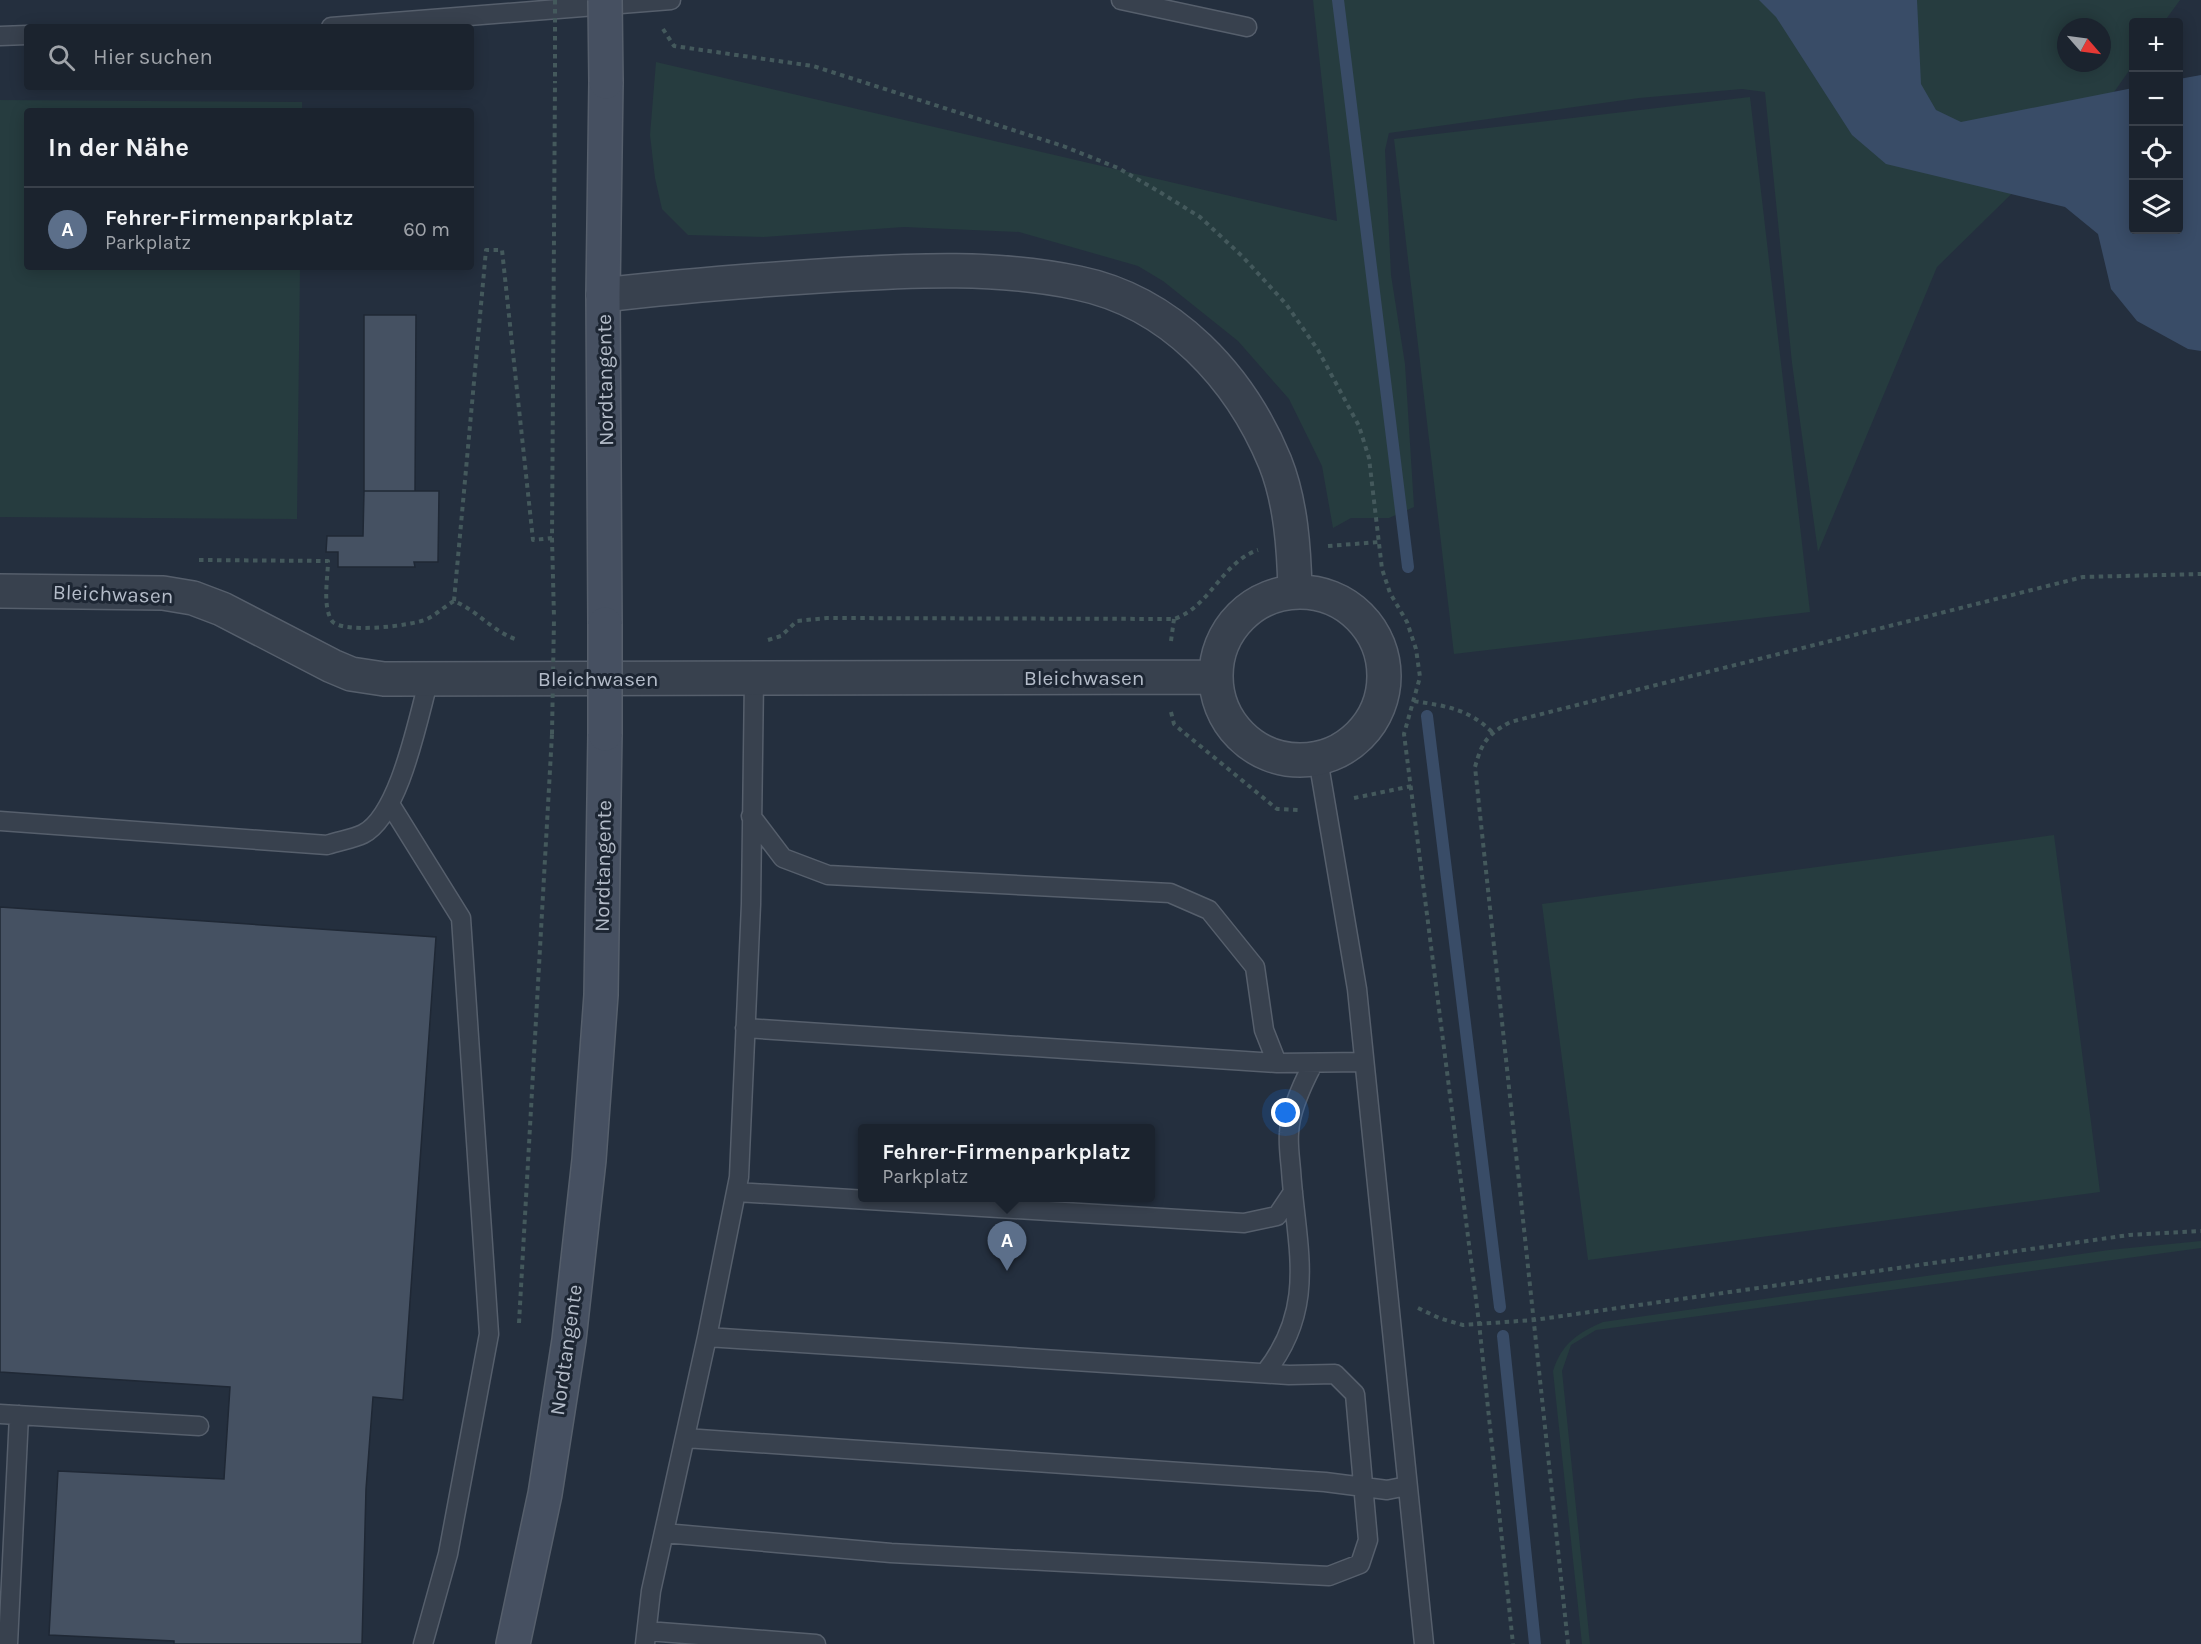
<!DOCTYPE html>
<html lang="de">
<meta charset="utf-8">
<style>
body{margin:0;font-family:Karla,sans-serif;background:#282f3a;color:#f1f3f6}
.controls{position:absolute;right:18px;top:18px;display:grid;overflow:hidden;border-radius:6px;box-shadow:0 3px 15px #0003}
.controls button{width:54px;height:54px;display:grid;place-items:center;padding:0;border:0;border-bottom:2px solid #39404a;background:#1b232e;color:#f1f3f6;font:30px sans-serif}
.compass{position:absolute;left:2057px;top:18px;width:54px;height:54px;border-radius:50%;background:#1b232e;box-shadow:0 3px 15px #0003;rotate:118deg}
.you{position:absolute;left:1286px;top:1113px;width:21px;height:21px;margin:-15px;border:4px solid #fff;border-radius:50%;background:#1a73e8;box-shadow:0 0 0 9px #1a73e833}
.badge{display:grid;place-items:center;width:39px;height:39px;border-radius:50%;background:#bca0f2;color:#fff;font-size:20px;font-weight:700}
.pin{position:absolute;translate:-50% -50px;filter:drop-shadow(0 2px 3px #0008)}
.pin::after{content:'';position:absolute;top:32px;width:21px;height:18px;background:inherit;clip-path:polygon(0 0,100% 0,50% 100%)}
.popup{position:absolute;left:858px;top:1124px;width:297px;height:78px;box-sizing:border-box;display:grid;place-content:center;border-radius:6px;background:#1b232e;filter:drop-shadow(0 2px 4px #0005);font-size:20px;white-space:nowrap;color:#a0a4aa}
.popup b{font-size:22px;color:#f1f3f6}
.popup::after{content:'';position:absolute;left:50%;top:100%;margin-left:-12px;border:12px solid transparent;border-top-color:#1b232e}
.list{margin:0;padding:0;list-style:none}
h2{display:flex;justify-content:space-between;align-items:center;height:78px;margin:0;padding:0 24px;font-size:26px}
h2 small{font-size:20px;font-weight:400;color:#a0a4aa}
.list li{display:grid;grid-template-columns:39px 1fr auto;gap:18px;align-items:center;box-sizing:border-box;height:84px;padding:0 24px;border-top:2px solid #39404a}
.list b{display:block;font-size:22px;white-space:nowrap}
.list p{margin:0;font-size:20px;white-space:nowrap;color:#a0a4aa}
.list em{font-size:20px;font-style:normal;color:#a0a4aa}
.icon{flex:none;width:33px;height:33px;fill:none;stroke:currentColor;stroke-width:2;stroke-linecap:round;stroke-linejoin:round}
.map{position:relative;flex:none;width:2201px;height:1644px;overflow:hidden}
.search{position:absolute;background:#1b232e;box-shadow:0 3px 15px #0003;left:24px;top:24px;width:450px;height:66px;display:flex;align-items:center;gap:15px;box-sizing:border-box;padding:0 21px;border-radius:6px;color:#a0a4aa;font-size:22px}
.panel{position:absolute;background:#1b232e;box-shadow:0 3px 15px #0003;left:24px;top:108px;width:450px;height:162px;border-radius:6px}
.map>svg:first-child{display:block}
.green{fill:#263c3f;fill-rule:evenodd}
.water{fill:#394c67}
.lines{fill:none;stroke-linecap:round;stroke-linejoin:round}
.stream{stroke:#394c67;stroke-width:12}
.building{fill:#455162;stroke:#1f2835;stroke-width:1.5}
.service-casing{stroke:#565f6c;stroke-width:21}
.minor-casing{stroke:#565f6c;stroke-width:36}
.secondary-casing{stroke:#565f6c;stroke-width:36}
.path{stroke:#44595c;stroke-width:4;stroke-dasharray:4.5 4.5;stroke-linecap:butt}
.service{stroke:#38414e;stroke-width:18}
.minor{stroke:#38414e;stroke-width:33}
.secondary{stroke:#465061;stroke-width:33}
.secondary-bridge-casing{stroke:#565f6c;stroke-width:36;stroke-linecap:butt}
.path-bridge{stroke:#44595c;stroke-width:4;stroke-dasharray:4.5 4.5;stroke-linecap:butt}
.secondary-bridge{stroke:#465061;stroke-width:33}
.labels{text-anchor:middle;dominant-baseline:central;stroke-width:6;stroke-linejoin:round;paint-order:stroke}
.street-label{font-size:21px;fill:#b4bcc9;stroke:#1d2633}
</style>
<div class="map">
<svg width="2201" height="1644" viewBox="0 0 2201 1644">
<rect width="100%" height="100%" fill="#242f3e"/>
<path class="green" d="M1313 0H2180L2164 22H2134L2133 65 2112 95 1937 267 1818 552 1792 363 1765 92 1742 89 1639 98 1389 133 1385 150 1391 275 1405 364 1414 507 1389 518H1351L1333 528 1322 466 1289 399 1238 341 1163 281 1138 266 1019 232 904 227 764 237 688 235 662 209 655 178 650 135 656 62 1337 221ZM2066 27H2102V63H2066Z
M1750 97 1810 612 1454 654 1394 139Z
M0 100 302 102V111H27V267H300L297 519 0 517Z
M2054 835 2100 1192 1588 1260 1542 904Z
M2201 1241V1248L1596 1330 1571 1345 1562 1371 1590 1644H1582L1553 1371C1562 1343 1578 1333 1603 1322L2109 1250Z"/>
<path class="water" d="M1759 0H1917L1921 84 1936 110 1961 122 2133 88 2134 230H2178L2179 79 2201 75V351L2188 349 2137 321 2111 289 2098 234 2065 207 1886 164 1852 135 1776 17Z"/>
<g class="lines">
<path class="stream" d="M1338 0 1408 567
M1427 716 1500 1307
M1503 1336 1535 1644"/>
</g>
<path class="building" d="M364 315H416L415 491H364Z
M364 491H439L438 562H414L415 567H338V552H326L327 536H363Z
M0 907 436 937 403 1400 373 1397 366 1489 362 1644H174V1641L49 1635 58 1471 224 1479 230 1387 0 1372Z"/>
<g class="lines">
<defs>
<path id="service" d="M1121 0 1247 27
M331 27 671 0
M0 36 27 35
M1318 759 1357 989 1424 1644
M390 804 461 918 489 1334 448 1554 423 1644
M751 816 783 858 828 875 1170 893 1209 910 1255 967 1264 1030 1277 1063 1364 1062
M0 821 327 845C338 841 353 839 363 834 400 815 418 718 429 679
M745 1028 1277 1063
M736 1192 1244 1223 1277 1216 1293 1192
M1265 1373C1318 1306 1296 1247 1291 1170 1290 1158 1288 1145 1289 1133 1290 1110 1303 1083 1313 1064
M0 1414 199 1426
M685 1438 1325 1482 1387 1490 1407 1486
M664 1533 891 1553 1329 1576 1360 1564 1368 1540 1355 1394 1335 1374 1289 1375 707 1337
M647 1631 816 1644
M8 1644 19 1415
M645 1644 651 1591 707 1337 739 1177 751 904 754 678"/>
<path id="minor" d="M603 295C680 286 757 280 834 275 915 270 998 266 1078 283 1171 302 1240 377 1275 462 1291 502 1294 549 1295 591
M0 591 163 593 193 598 222 609 332 666 351 674 384 679 1215 677
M1216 676a84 84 0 1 1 168 0a84 84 0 1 1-168 0Z"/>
<path id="secondary" d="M605 624 603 295 606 82
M513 1644 545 1494 569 1340 589 1160 601 995 605 734"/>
</defs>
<use href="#service" class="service-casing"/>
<use href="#minor" class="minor-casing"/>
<use href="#secondary" class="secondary-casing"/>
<path class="path" d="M663 29 674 46 813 66 1063 146 1118 168 1158 191 1200 217 1242 256 1286 304 1318 350 1359 426 1369 458 1382 569 1390 593 1407 622 1416 649 1420 677 1404 734 1479 1323 1513 1644
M552 538 554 618
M1328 546 1379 542
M199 560 328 561C328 577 322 606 332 621 342 634 412 626 427 619 437 614 445 606 454 601 478 611 493 632 518 640
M454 601 486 250H502L533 540 552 538 555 81
M768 640 781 636 797 621 827 618 1174 619C1210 607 1222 562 1258 550
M1171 641 1174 619
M1414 701C1446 706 1469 709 1492 732
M1171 712 1174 724 1182 731 1277 809 1299 810
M1354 798 1412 786
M1418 1308 1439 1318 1463 1325 1534 1320 2129 1235 2201 1231
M519 1323 552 734
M1568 1644 1475 767C1482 742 1487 735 1510 722L2083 577 2201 574"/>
<use href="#service" class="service"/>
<use href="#minor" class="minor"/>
<use href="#secondary" class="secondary"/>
<defs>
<path id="secondary-bridge" d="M605 0 606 82
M605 624V734"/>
</defs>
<use href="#secondary-bridge" class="secondary-bridge-casing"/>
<path class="path-bridge" d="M555 0V81
M552 734 554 618"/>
<use href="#secondary-bridge" class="secondary-bridge"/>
</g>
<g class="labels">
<g class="street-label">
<text transform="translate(605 380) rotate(-91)">Nordtangente</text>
<text transform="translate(113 594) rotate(2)">Bleichwasen</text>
<text x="1084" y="678">Bleichwasen</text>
<text x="598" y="679">Bleichwasen</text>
<text transform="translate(603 866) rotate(-89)">Nordtangente</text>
<text transform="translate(566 1350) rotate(-82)">Nordtangente</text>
</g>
</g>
</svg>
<div class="controls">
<button>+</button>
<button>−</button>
<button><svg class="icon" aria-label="locate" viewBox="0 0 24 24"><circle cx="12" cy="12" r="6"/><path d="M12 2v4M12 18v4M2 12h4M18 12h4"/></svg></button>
<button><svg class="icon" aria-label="layers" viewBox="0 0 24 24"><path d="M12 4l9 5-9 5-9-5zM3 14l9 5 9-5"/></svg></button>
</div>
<svg class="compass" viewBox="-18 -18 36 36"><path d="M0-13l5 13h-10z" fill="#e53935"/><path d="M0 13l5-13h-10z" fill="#a0a4aa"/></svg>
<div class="you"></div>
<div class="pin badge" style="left:1007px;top:1271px;background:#5c6f8a">A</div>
<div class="popup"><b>Fehrer-Firmenparkplatz</b>Parkplatz</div>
<div class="search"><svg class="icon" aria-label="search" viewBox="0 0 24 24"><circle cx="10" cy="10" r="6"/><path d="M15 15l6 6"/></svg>Hier suchen</div>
<section class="panel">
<h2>In der Nähe<small></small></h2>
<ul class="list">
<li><span class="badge" style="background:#5c6f8a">A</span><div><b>Fehrer-Firmenparkplatz</b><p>Parkplatz</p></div><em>60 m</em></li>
</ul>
</section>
</div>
